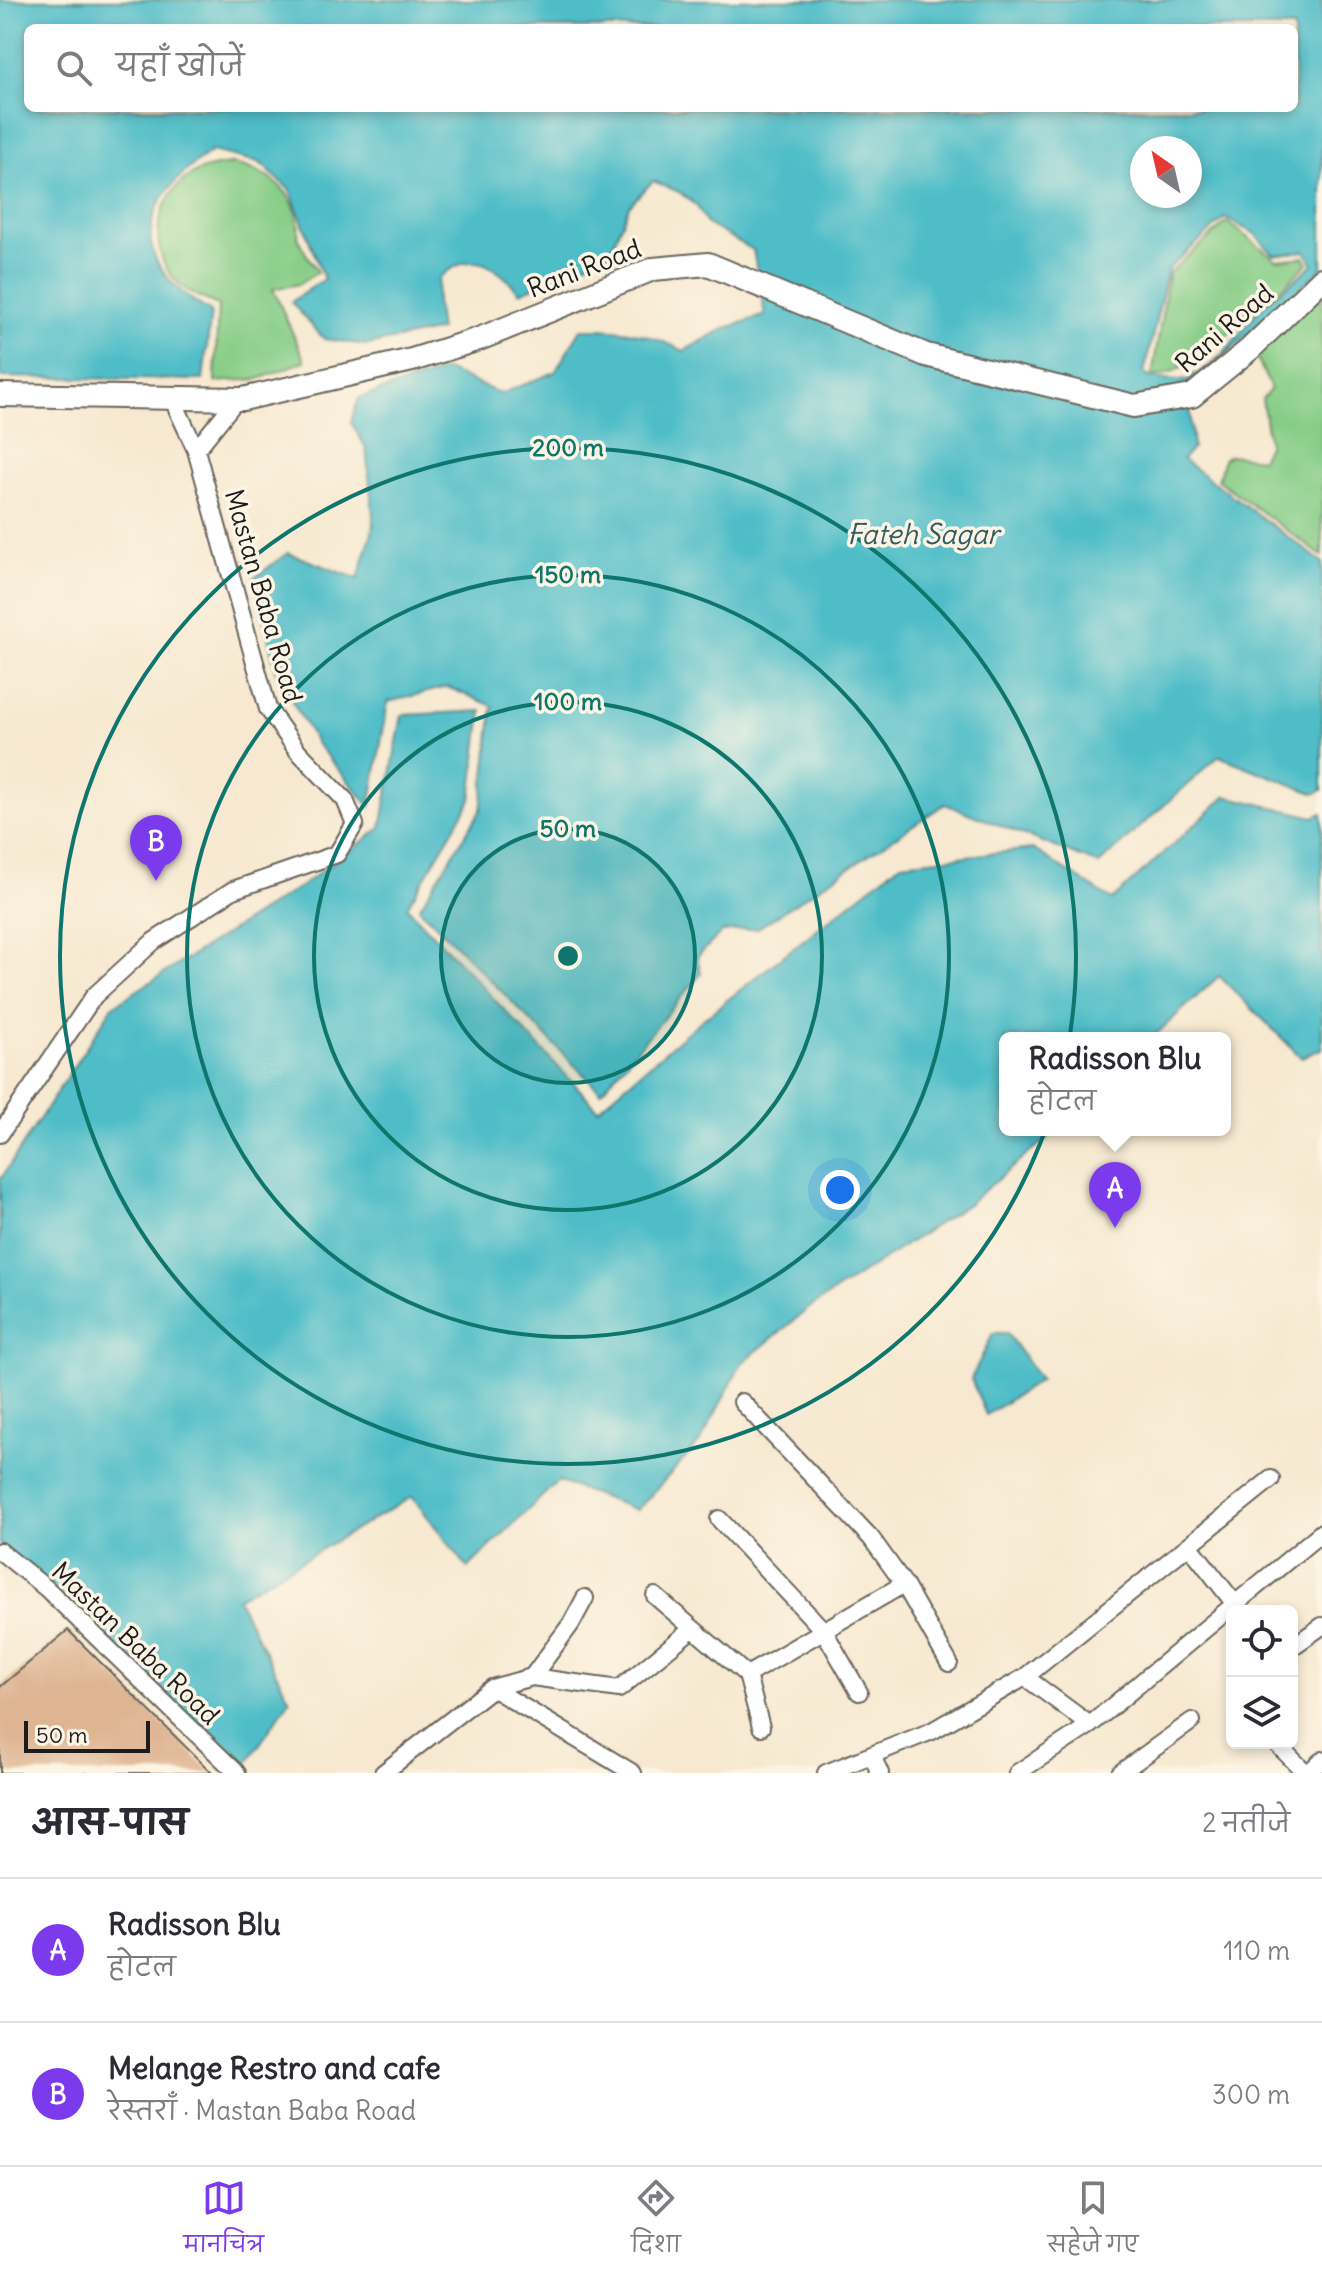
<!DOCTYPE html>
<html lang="hi">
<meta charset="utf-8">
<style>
body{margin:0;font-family:Delius,"Playpen Sans Deva",sans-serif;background:#f2f2f3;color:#2b2b33}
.controls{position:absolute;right:24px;bottom:24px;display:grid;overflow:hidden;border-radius:12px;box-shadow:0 4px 12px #0003}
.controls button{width:72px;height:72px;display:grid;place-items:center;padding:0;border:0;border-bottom:2px solid #e1e1e2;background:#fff;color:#2b2b33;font:40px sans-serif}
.compass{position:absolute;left:1130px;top:136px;width:72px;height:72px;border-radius:50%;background:#fff;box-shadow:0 4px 12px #0003;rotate:326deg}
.scale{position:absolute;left:24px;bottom:20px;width:126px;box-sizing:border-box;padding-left:8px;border:4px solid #1c1c1c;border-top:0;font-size:22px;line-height:28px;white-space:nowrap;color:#1c1c1c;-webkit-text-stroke:6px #fcf5e5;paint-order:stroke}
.you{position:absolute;left:840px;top:1190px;width:28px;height:28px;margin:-20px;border:6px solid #fff;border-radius:50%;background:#1a73e8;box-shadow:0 0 0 12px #1a73e833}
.badge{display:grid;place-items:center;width:52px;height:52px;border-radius:50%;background:#7c3aed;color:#fff;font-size:26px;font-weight:700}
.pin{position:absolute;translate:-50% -66px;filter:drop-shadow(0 2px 4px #0008)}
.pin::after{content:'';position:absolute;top:42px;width:28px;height:24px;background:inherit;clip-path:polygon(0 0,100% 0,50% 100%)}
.popup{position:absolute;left:999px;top:1032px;width:232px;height:104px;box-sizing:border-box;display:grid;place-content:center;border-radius:12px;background:#fff;filter:drop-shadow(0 2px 6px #0005);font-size:26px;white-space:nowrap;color:#7c7c81}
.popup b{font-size:30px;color:#2b2b33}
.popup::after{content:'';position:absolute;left:50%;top:100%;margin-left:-16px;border:16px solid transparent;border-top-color:#fff}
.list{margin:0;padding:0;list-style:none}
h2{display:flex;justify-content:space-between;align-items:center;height:104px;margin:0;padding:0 32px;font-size:34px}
h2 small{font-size:26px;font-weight:400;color:#7c7c81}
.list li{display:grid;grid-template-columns:52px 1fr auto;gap:24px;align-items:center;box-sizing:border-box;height:144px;padding:0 32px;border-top:2px solid #e1e1e2}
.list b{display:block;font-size:30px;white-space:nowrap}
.list p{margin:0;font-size:26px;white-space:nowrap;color:#7c7c81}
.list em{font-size:26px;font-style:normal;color:#7c7c81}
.icon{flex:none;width:44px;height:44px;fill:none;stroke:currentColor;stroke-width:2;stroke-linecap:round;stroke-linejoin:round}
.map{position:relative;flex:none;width:1322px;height:1773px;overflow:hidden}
.search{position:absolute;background:#fff;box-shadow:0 4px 12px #0003;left:24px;right:24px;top:24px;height:88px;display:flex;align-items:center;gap:20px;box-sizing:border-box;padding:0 28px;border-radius:12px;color:#7c7c81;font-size:30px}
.sheet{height:392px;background:#fff}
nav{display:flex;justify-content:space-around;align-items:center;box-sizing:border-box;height:112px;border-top:2px solid #e1e1e2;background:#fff;font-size:22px;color:#7c7c81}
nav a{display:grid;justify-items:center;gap:4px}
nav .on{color:#7c3aed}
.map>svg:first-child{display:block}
.green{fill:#87cd88;stroke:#527452;stroke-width:2}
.water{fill:#50bdc8;stroke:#366c72;stroke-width:2;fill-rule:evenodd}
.building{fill:#deb492}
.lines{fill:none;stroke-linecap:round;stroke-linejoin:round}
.minor-casing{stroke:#69645b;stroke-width:20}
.tertiary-casing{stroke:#69645b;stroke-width:26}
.minor{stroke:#fff;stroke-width:16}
.tertiary{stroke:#fff;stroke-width:22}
.ring{fill:none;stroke:#0f766e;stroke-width:4}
.labels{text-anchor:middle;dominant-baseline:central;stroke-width:7;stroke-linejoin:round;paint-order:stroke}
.street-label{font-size:26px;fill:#1c1c1c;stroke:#fcf5e5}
.water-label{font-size:28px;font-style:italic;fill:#315c61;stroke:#fcf5e5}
.centre{fill:#0f766e;stroke:#fcf5e5;stroke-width:4}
.ring-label{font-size:24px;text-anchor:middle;font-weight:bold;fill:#0f766e;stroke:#fcf5e5;stroke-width:7;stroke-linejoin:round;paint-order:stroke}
</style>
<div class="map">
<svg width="1322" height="1773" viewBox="0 0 1322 1773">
<rect width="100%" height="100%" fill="#fcf5e5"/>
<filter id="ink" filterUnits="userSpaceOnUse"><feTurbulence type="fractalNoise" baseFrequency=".0125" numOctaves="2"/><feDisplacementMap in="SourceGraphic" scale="16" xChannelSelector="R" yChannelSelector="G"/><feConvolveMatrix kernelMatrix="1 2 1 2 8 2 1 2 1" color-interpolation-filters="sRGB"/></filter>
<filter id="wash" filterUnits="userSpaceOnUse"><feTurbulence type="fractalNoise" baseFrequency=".006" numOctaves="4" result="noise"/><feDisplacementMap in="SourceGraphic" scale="32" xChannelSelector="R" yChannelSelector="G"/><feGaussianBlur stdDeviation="1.8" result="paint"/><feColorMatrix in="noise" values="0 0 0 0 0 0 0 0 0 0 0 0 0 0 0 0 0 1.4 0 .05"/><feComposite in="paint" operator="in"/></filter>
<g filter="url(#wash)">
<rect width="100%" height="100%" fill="#f7e9d1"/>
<path class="green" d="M233 164C263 170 293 187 298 221 299 228 297 234 299 240 303 251 312 262 318 272L299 284 273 289 305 361 259 379 215 382 218 305C202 298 187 293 175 280 147 250 156 196 191 175 204 167 218 165 233 164Z
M1227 222 1277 260 1304 257 1308 263C1281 288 1184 382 1152 376L1169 273Z
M1322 291V556L1218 480 1224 458 1230 455 1261 459 1269 444 1262 399 1271 389 1254 351Z"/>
<path class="water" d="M0 0H1322V268L1188 388 1193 448 1182 459 1322 562V790L1315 794 1219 756 1099 864 945 804 758 928 722 932 697 957 701 974 601 1092 419 908 481 810 493 706 447 687 388 702 370 807 316 743 277 675 254 578 288 553 358 579 374 525 366 448 351 422 359 398 446 370 501 394 555 372 581 329C621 328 649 333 684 351L724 329 765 315 753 250 707 224 697 206 679 192 653 181 629 206 609 254 520 293C495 264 472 248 439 278L436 302 440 330 367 345 324 339 291 302 324 279 290 190 259 162 212 151C135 203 126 263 211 312L203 380 0 377ZM28 28H1294V108H28ZM1142 148H1190V196H1142ZM1225 218 1254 233 1274 255 1305 251 1313 264C1296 280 1275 294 1259 310 1240 331 1218 367 1192 376L1189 381 1151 378 1144 373 1168 269Z
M482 711 471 800 407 907 598 1109 697 1024 901 863 1033 849 1112 900 1226 796 1314 817 1322 813V1049L1301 1057 1219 976 1152 1038H1005V1130H1057L968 1204 809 1308 742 1363 700 1442 637 1510 558 1481 468 1568 412 1497 237 1598 290 1700 240 1773 0 1548V1180L113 1006 301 886 381 828 402 715Z
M993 1333H1007L1040 1380 986 1415 971 1379Z"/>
<g id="blocks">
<path class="building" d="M68 1630 212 1773H0V1687Z"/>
</g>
</g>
<g filter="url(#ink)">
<use href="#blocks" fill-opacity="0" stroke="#69645b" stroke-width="2"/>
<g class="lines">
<defs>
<path id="minor" d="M196 450 237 399
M0 1134 94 996 154 941 233 890 337 854 355 824 345 800 297 750 268 709 196 450 173 400
M742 1402 871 1538 904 1584 949 1663
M1271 1479 1189 1545 1235 1604 1322 1532
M719 1519 824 1631 859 1692
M0 1551 47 1589 237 1773
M655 1596 747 1675 904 1584
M1292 1647 1322 1626
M747 1675 761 1727
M532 1677 571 1624 585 1598
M1025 1677 1090 1725 1235 1604
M492 1688 532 1677 619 1689 692 1629
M1276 1743 1306 1773
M872 1756 880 1773
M383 1773 492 1688 633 1773
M826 1773 932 1731 1025 1677 1189 1545
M1017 1773 1090 1725
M1120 1773 1192 1721
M1308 1773 1322 1760"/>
<path id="tertiary" d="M0 395 243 399 412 360 479 339 653 269 708 264 926 355 1134 406 1192 396 1250 349 1322 279"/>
</defs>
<use href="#minor" class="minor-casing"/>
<use href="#tertiary" class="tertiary-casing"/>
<use href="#minor" class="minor"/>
<use href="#tertiary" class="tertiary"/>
</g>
</g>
<circle cx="568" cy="956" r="127" fill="#0f766e" fill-opacity=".12"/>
<g class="ring">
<circle cx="568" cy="956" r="127"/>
<circle cx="568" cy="956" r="254"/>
<circle cx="568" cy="956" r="381"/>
<circle cx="568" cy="956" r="508"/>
</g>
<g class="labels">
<g class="street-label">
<text transform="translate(584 268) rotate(-21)">Rani Road</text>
<text transform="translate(1224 328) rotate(-41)">Rani Road</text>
<text transform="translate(264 596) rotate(74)">Mastan Baba Road</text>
<text transform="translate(136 1643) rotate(44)">Mastan Baba Road</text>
</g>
<g class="water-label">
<text x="923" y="534">Fateh Sagar</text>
</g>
</g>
<circle cx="568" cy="956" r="12" class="centre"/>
<g class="ring-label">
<text x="568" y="456">200 m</text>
<text x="568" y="583">150 m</text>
<text x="568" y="710">100 m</text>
<text x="568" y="837">50 m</text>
</g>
</svg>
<div class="controls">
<button><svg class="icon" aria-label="locate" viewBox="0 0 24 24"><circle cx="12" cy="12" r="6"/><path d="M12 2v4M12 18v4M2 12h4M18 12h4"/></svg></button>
<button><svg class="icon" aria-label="layers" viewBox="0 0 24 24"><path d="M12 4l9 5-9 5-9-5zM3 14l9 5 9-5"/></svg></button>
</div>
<svg class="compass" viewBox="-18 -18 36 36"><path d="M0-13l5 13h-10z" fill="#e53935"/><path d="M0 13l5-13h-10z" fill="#7c7c81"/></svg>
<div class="scale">50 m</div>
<div class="you"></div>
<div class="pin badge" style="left:1115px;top:1228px">A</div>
<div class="popup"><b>Radisson Blu</b>होटल</div>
<div class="pin badge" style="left:156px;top:881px">B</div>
<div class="search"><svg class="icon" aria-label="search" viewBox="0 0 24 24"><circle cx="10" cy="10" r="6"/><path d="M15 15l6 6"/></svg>यहाँ खोजें</div>
</div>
<section class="sheet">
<h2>आस-पास<small>2 नतीजे</small></h2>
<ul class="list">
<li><span class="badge">A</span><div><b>Radisson Blu</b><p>होटल</p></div><em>110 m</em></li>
<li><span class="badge">B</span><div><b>Melange Restro and cafe</b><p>रेस्तराँ · Mastan Baba Road</p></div><em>300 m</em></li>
</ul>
</section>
<nav>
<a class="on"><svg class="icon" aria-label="map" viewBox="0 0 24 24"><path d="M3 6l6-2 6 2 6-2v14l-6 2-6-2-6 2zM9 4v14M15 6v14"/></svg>मानचित्र</a>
<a><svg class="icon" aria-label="directions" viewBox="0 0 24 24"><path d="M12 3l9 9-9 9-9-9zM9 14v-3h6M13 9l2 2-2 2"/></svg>दिशा</a>
<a><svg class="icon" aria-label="saved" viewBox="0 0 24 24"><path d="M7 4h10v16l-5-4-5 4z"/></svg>सहेजे गए</a>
</nav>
